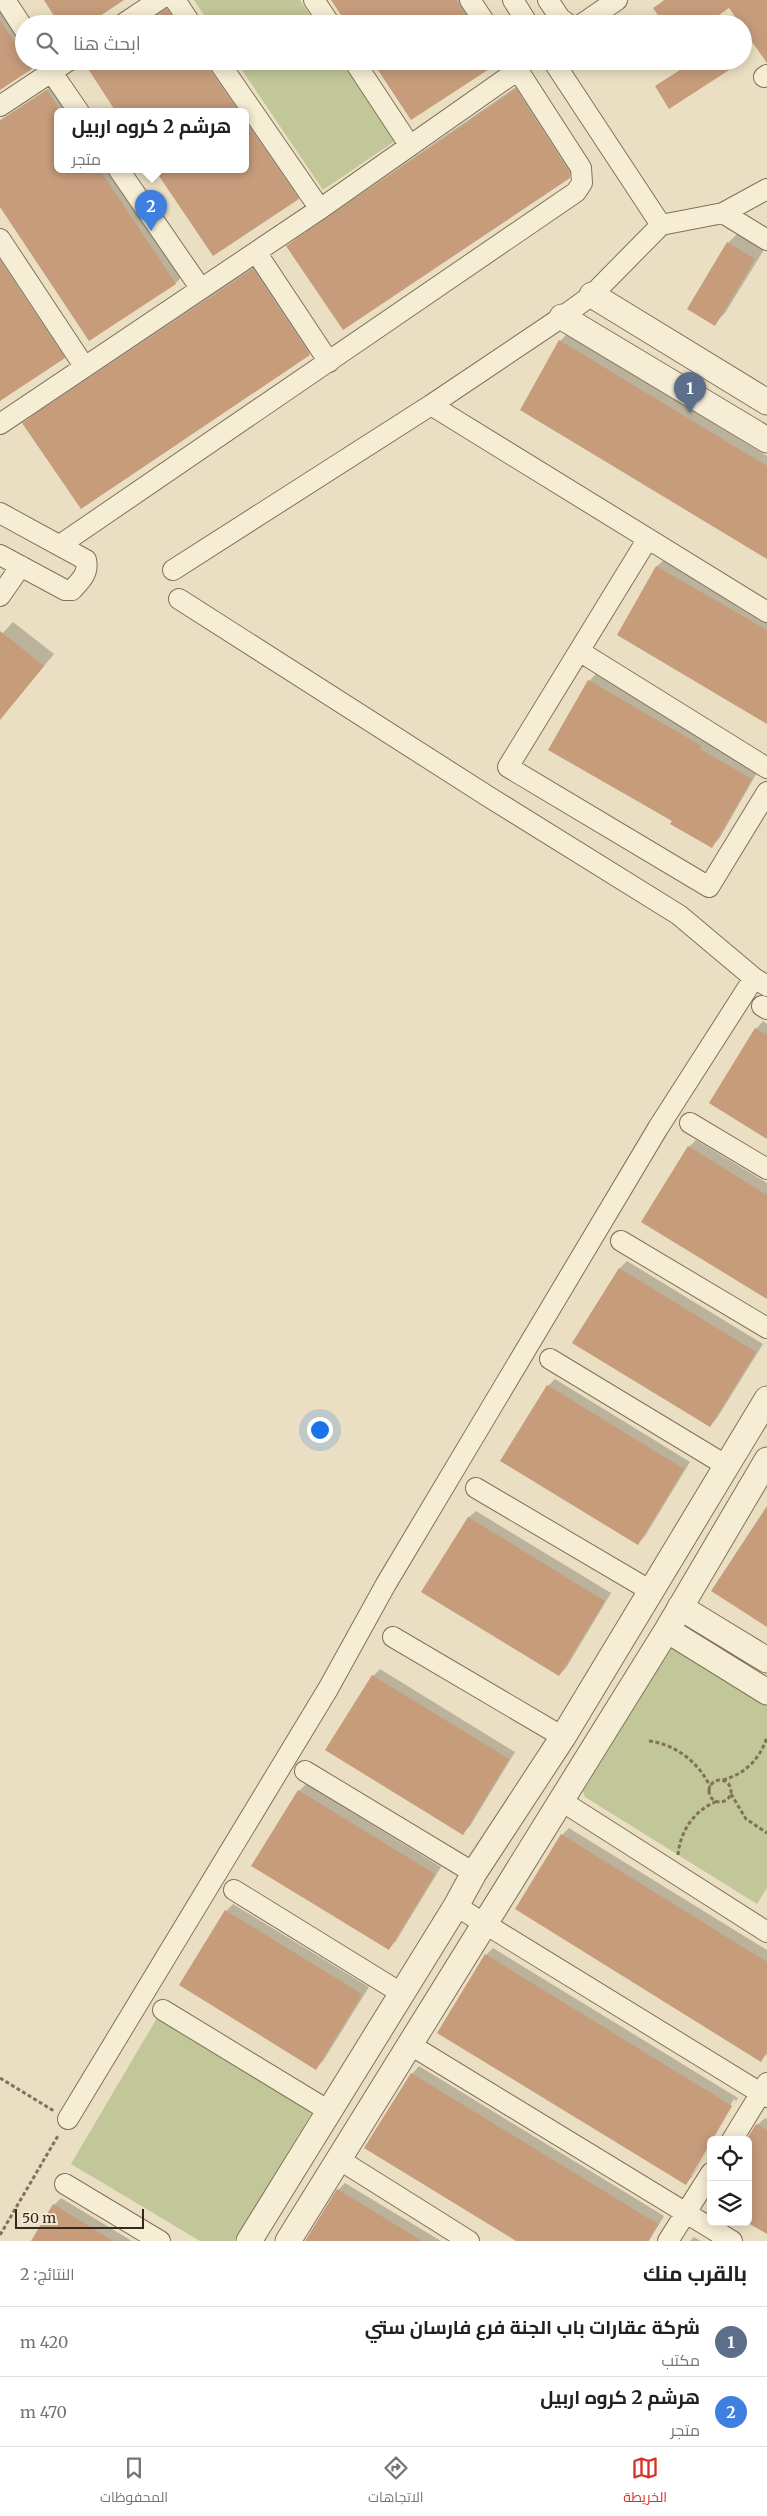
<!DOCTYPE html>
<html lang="ar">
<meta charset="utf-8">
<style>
body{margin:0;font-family:Merriweather,Cairo,serif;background:#f2f2f2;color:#202124;direction:rtl}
.controls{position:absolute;right:15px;bottom:15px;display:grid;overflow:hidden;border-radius:8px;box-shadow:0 2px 12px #0003}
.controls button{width:45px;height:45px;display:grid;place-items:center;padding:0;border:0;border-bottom:1px solid #e0e0e0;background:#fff;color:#202124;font:25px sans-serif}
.scale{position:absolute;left:15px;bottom:12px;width:129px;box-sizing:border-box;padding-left:5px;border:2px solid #34291e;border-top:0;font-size:14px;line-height:18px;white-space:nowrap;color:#34291e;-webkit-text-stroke:4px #f2e9d2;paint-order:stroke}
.you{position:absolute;left:319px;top:1429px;width:18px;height:18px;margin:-12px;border:4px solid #fff;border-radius:50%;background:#1a73e8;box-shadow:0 0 0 8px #1a73e833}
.badge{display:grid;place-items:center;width:32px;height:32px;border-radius:50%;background:#d93025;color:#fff;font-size:16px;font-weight:700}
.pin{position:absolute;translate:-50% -41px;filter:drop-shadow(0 1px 2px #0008)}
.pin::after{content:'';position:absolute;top:26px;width:18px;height:15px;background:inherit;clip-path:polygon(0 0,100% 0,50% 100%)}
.popup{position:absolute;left:54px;top:108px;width:195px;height:65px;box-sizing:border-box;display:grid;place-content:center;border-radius:8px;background:#fff;filter:drop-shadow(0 1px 4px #0005);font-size:16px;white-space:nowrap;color:#757577}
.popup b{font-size:19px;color:#202124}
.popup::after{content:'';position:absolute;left:50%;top:100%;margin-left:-10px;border:10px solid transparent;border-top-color:#fff}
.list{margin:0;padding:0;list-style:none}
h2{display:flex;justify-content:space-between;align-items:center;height:65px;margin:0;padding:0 20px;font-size:21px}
h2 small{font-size:16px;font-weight:400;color:#757577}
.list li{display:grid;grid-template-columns:32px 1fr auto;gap:15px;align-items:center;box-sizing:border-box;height:70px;padding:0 20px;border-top:1px solid #e0e0e0}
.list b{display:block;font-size:19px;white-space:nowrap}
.list p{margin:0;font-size:16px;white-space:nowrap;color:#757577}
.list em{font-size:16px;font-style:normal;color:#757577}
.icon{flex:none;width:28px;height:28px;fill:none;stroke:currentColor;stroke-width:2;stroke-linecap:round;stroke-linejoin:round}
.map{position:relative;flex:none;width:767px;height:2241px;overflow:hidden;direction:ltr}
.search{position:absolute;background:#fff;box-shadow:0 2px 12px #0003;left:15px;right:15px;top:15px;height:55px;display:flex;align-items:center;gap:12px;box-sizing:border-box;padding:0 18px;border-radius:28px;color:#757577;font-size:19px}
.sheet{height:205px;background:#fff}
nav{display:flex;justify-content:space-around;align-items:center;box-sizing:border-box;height:70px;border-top:1px solid #e0e0e0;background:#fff;font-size:14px;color:#757577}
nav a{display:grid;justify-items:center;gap:2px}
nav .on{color:#d93025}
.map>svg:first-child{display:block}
.green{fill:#c1c798}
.shadow{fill:#0003}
.building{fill:#c69c7b}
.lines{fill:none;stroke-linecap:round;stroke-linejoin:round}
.minor-casing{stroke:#83715b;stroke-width:22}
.tertiary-casing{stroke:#83715b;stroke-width:27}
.path{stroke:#83715b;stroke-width:3;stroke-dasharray:4 2.5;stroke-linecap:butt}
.minor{stroke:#f6edd5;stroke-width:20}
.tertiary{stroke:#f6edd5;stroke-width:25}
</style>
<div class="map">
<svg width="767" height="2241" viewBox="0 0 767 2241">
<rect width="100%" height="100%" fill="#eadfc3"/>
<path class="green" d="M194 0H300L316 24H210Z
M236 61H342L395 141 323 190Z
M673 1647 767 1704V1888L757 1904 585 1797 583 1791 670 1649Z
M157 2018 305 2107 311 2114 234 2241H200L71 2164Z"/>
<path class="shadow" d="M333 0H468L484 24H349Z
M664 0H767V46L743 24 729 6 711 20 714 24H665L655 8Z
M0 2 24 39V61H38L0 88Z
M174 3 188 24H142Z
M87 61H216L305 191 298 198 213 254 156 170H245V112H118L85 63Z
M692 61H737L657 87Z
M523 82 576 169 569 177 288 246 295 239Z
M55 84 74 112H57V170H112L183 275 176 283 89 339 0 205V120Z
M739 232 765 248 725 313 714 324 728 243Z
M0 242 71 350 64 357 0 400Z
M260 262 316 346 309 354 24 424 31 416Z
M567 334 767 456V557L560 341Z
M665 559 767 619V723L619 634 657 566Z
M13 622 54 654 0 719V636Z
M596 674 708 739 758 771 719 839 712 846 674 821 589 681Z
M763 1021 767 1024V1137L710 1103 756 1029Z
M696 1140 767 1183V1297L689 1147Z
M627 1261 763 1344 717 1418 710 1426 574 1342 620 1268Z
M555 1379 690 1462 645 1536 638 1543 548 1386Z
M476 1511 611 1593 566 1668 559 1675 468 1518Z
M380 1669 515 1752 470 1826 463 1833 373 1676Z
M306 1784 441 1867 396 1941 389 1948 299 1791Z
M569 1828 767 1950V2054L761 2060 562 1835Z
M233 1904 369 1987 323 2061 316 2068 226 1911Z
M493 1948 738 2098 714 2140 736 2101 734 2099 690 2176H692L711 2145 693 2176 686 2183 486 1955Z
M419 2066 664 2216 649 2241H518L412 2074Z
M765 2118 767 2119V2233L757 2125Z
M345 2183 441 2241H306L338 2190Z
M61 2198 132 2241H32L54 2205Z
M694 2237 701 2241H690Z"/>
<path class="building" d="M44 0H124L88 24H59Z
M331 0H456L472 24H347Z
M665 0H767V63L743 29V24H740L729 8 706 24H664L653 8Z
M167 9 177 24H145L166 10Z
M0 20 24 57V61H27L32 69 0 90Z
M83 61H206L208 68 239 112H116Z
M372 61H500V62L411 120Z
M694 61H743L669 109 655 86Z
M516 89 569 172 570 178 343 330 286 246Z
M47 90 57 105V170H100L176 284 89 341 0 207V121Z
M245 121 299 199 213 256 155 170H245Z
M727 242 755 259 715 326 687 309Z
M0 261 65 358 0 401Z
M253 269 310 355 81 509 22 423Z
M559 340 767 466V559L520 410Z
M656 566 767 630V724L617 635Z
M0 631 44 666 0 720Z
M588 680 702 746 700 749 752 779 712 848 670 824 672 821 548 750Z
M755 1028 767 1035V1139L709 1103Z
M688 1146 767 1195V1299L641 1222Z
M619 1268 756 1352 710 1427 572 1343Z
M547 1385 684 1469 638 1545 500 1461Z
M767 1506V1627L711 1591Z
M468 1517 605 1601 559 1676 421 1592Z
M372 1675 509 1759 463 1835 325 1750Z
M298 1790 435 1874 389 1950 251 1866Z
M561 1834 767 1962V2052L761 2062 515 1909Z
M225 1910 362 1994 316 2070 179 1985Z
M485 1954 732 2106 686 2185 437 2033Z
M411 2073 658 2224 648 2241H516L364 2148Z
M756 2124 767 2130V2234L748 2223V2137Z
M337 2189 391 2222 422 2241H305Z
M53 2204 81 2221 113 2241H31Z"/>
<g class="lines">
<defs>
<path id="minor" d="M5 0 24 29
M175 0 191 24
M314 0 330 24
M470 0 486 24
M513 0 528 24
M548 0 560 18 568 24
M123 24 159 0
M582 24 617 0
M44 61 79 112
M218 61 320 209
M354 61 410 146
M553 61 661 225
M764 77 767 75
M0 106 68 61
M119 170 201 289
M723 213 767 240
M0 239 84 366
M256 252 329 362
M431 405 767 612
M0 424 320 209 518 70
M0 513 86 560C89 574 80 581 72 590H65L0 555
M647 540 508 767 709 887 767 792
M60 545 576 192 582 183 581 168 512 61
M173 570 431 405 562 317 592 295 661 225 723 213 767 189
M0 596 21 566
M179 599 489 797 679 915 754 978 767 986
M579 651 767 768
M762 1006 767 1009
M690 1123 767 1169
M621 1241 767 1328
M550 1359 727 1466
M476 1488 651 1591
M393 1637 563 1737
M305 1771 474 1873
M560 1800 767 1932
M234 1890 401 1993
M456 1906 767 2097
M163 2010 329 2111
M409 2044 732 2241
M68 2119 328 1689 386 1584 658 1128 754 978
M732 2140 767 2083
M340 2160 469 2241
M65 2184 160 2241
M668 2241 711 2173"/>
<path id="tertiary" d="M592 295 767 402
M562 317 767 440
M680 1607 767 1660
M667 1630 767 1692
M249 2241 456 1906 474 1873 563 1737 767 1399
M288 2241 667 1630 767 1460"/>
</defs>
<use href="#minor" class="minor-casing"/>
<use href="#tertiary" class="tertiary-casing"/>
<path class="path" d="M649 1741C675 1744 700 1763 710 1787
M723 1780C745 1774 760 1759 767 1737
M709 1791a11 11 0 1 1 22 0a11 11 0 1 1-22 0Z
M731 1794 746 1819 767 1833
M678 1855C680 1831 695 1809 718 1801
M0 2078 54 2111
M0 2235 59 2134"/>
<use href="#minor" class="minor"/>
<use href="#tertiary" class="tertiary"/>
</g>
</svg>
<div class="controls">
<button><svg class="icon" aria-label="locate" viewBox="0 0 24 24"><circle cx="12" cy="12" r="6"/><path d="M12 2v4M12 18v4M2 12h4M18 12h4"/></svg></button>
<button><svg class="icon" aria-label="layers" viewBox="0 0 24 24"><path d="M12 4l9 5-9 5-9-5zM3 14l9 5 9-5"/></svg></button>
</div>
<div class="scale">50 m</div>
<div class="you"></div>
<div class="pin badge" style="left:690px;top:413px;background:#5c6f8a">1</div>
<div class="pin badge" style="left:151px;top:231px;background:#3f7fe0">2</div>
<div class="popup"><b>هرشم 2 كروه اربيل</b>متجر</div>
<div class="search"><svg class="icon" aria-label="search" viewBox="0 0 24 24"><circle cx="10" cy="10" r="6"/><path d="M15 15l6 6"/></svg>ابحث هنا</div>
</div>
<section class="sheet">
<h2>بالقرب منك<small>النتائج: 2</small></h2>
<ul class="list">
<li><span class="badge" style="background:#5c6f8a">1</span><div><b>شرکة عقارات باب الجنة فرع فارسان ستي</b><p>مكتب</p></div><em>420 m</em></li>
<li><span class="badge" style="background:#3f7fe0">2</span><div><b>هرشم 2 كروه اربيل</b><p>متجر</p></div><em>470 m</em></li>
</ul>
</section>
<nav>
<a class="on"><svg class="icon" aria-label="map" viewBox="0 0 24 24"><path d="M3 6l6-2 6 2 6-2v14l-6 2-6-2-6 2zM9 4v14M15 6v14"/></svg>الخريطة</a>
<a><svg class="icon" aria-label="directions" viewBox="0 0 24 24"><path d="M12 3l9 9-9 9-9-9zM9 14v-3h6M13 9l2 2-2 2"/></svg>الاتجاهات</a>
<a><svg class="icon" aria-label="saved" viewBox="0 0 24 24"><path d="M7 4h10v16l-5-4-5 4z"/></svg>المحفوظات</a>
</nav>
